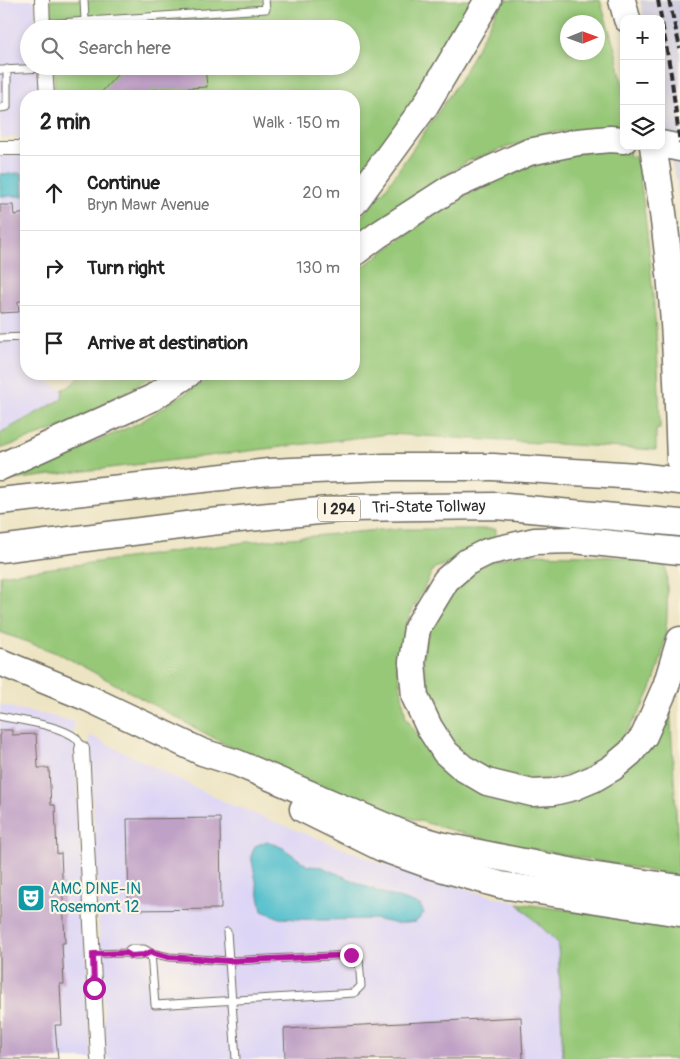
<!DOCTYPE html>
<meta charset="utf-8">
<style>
body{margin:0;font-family:Pangolin,sans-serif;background:#f6f6f6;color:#222}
.controls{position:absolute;right:15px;top:15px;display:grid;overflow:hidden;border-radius:10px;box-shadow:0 2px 8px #0003}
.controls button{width:45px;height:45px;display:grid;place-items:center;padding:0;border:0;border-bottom:1px solid #e0e0e0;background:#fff;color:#222;font:25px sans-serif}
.compass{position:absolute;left:560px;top:15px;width:45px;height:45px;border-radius:50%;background:#fff;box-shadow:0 2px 8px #0003;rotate:89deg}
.stop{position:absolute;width:15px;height:15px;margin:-11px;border:4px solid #b5179e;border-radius:50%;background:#fff}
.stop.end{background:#b5179e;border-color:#fff;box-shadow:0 1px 5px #0008}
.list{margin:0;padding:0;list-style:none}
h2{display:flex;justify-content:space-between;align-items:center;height:65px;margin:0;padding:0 20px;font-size:21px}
h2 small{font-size:16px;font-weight:400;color:#767676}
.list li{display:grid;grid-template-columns:32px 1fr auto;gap:15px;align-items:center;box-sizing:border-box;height:75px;padding:0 20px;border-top:1px solid #e0e0e0}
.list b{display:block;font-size:19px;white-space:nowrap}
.list p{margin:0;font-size:16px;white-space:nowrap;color:#767676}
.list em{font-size:16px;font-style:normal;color:#767676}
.icon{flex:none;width:28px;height:28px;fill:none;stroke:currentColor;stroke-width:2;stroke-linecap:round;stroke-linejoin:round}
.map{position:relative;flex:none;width:680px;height:1059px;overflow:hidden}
.search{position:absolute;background:#fff;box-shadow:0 2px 8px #0003;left:20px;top:20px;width:340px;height:55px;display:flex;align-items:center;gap:12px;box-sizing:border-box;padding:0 18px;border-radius:28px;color:#767676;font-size:19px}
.panel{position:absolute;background:#fff;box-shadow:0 2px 8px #0003;left:20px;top:90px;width:340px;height:290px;border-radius:20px}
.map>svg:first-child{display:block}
.built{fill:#ddd5f6}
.industrial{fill:#c2c1dc}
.green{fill:#96c878;stroke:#607a52;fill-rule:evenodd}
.water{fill:#53bfcd;stroke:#3f757c}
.building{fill:#bfa0c6}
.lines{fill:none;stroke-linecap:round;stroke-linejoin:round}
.lane-casing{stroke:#6f6c60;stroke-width:9}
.street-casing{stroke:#6f6c60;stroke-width:16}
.highway-casing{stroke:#6f6c60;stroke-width:29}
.lane{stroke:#fff;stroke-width:7}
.street{stroke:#fff;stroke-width:14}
.highway{stroke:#fff;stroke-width:26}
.rail{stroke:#2b2b2b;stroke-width:4;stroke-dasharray:8 4;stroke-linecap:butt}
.route{stroke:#b5179e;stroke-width:6}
.labels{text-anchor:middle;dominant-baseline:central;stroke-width:4.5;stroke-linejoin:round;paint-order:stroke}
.shield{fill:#fcf5e5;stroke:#6a6863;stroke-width:1}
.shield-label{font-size:15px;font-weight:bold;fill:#2b2b2b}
.street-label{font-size:16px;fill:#2b2b2b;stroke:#fcf5e5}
.culture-label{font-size:16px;fill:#0d838f;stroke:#fcf5e5;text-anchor:start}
</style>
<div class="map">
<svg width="680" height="1059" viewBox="0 0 680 1059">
<rect width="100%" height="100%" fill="#fcf5e5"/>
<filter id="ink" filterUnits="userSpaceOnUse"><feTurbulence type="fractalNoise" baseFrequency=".02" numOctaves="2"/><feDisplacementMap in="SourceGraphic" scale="10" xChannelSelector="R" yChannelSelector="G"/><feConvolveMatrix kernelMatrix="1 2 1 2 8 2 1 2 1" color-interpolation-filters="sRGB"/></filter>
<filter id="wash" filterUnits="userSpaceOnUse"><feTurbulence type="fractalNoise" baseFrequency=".0096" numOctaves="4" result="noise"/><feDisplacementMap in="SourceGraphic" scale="20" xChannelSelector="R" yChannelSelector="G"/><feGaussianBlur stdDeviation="1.12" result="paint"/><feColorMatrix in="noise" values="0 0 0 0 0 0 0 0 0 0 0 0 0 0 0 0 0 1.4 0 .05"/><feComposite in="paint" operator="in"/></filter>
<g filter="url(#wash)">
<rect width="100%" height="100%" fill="#ede4c3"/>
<path class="built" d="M0 0H35L36 29H29V66H38L40 96H26V136L23 137 0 138Z
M26 155V374H47L48 379 53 385 63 389 62 398 0 433V156Z
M0 705 73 721 93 1059H0Z
M89 735 225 802 380 863 493 897 517 902 558 943 563 1059H106Z"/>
<path class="industrial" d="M640 0H679L680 7V207L676 179 669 154 661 105V19H644Z"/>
<path class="green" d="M50 0H475L431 78 354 192V96H55L54 66H351V29H52Z
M502 0H600L615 49 624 90V131L609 130 552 132 470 160 407 199 354 240V225L386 188 460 80ZM568 22H598V52H568Z
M629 149 630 157 637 156C643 199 649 242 652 285 657 333 659 381 660 429L656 430V450L388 434 3 481 139 423 216 374H354V273L449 204 527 165 587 151Z
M80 374H156L72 423 0 449V433L62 399 63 389C72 386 76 383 80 374Z
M390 529H496V538L445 565 434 568 406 623 397 665 406 718 438 764 483 794 516 800 584 791 670 707 678 848V876L490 841 353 802 232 748 62 655 0 632V575L247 542Z
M523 554 584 555 666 561C667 588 669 616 664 644 651 721 589 803 502 773 496 771 489 770 484 767 462 757 449 739 438 719 434 712 429 705 427 699 426 694 426 688 426 684 425 673 422 660 424 650 424 644 427 637 429 631 436 606 465 572 490 562 500 558 512 557 523 554Z
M517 903 652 922 680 927V1059H563L558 943Z"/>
<path class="water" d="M22 173 23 196H0V174Z
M267 841 283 848 308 866 322 867 379 892 420 905 424 913 416 922 397 924 374 919 321 920 280 918 262 911 251 856 255 846Z"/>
<g id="blocks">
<path class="building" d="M125 66H205L207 87 151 90 147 96H98Z
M0 205H13L14 215 26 213V301H18L19 312 0 313Z
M0 730H12V735L36 734 38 768H49L51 805H55L57 854 61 853 65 943H62L64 984H60L62 1025H55L58 1059H0Z
M220 818 221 909 129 910 127 819Z
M521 1017 523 1059H285L284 1029Z"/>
</g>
</g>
<g filter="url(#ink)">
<use href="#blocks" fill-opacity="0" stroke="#6f6c60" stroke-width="1"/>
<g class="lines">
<defs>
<path id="lane" d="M84 0 85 21
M43 24 266 9 265 0
M0 70 46 68
M0 108 7 107V69
M0 338 26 337
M0 716C21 721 60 725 76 738 79 741 80 745 82 749
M227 932 236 1059
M126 953 130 949H144L151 953 169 957 229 961 351 955 359 959 361 986 354 993 155 1005 151 953
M93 954 126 953C134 958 143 956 151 953"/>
<path id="street" d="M42 0 43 29
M45 66 47 96
M0 148H26
M82 749 98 1059"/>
<g id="highway">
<path d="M622 0 627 19"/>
<path d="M661 144 680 148"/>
<path d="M653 146C662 200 669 254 673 309 677 360 678 410 680 461"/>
<path d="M354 203 425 106 488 0"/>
<path d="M354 253 378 235 454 186 529 152 578 142 610 139 624 140"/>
<path d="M0 467 152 398 188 374"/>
<path d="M0 501 269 472 385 467H493L637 476 680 481"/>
<path id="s1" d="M0 549 210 522 349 508 496 506 680 523"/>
<path d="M680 551 574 540 535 541 487 552 467 562 446 580 417 628 412 662 415 697 429 727 445 752 463 768 487 782 532 793 553 792 574 787 593 779 612 768 630 753 644 736 666 686 680 640"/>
<path d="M0 662 88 698 202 752 237 763 408 836 444 846 523 862 590 875 680 888"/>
<path d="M303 809 382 848 430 865 501 885 680 913"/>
</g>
</defs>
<use href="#lane" class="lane-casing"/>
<use href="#street" class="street-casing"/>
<use href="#highway" class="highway-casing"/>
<use href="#lane" class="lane"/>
<use href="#street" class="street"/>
<use href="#highway" class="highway"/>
<path class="rail" d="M658 0 671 74 680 144
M669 0 680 48"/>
</g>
</g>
<g class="lines" filter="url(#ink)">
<path class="route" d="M94 988 93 954 126 953 131 956 144 955 151 952 169 957 229 961 351 955"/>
</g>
<defs>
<symbol id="theatre-square" viewBox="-11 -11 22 22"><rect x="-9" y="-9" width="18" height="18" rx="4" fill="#0f9aa8" stroke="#fcf5e5"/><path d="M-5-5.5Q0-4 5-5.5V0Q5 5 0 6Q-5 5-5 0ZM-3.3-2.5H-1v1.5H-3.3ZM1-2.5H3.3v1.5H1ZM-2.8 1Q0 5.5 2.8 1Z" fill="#fff"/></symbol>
</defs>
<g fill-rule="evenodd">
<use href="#theatre-square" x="15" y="882" width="32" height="32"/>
</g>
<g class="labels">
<rect class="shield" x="318" y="496.5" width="42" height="25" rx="4"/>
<g class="shield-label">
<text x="339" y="509">I 294</text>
</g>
<g class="street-label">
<text stroke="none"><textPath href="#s1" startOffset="431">Tri-State Tollway</textPath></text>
</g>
<g class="culture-label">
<text x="50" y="889">AMC DINE-IN<tspan x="50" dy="18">Rosemont 12</tspan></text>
</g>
</g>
</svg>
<div class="controls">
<button>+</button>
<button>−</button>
<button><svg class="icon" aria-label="layers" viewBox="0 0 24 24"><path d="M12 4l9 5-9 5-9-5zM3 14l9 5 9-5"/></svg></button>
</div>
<svg class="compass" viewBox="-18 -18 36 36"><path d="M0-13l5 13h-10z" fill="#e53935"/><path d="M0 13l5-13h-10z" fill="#767676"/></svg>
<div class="stop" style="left:94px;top:988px"></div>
<div class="stop end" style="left:351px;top:955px"></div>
<div class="search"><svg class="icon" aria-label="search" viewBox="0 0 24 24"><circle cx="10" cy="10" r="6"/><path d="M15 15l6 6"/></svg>Search here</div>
<section class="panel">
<h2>2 min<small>Walk · 150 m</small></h2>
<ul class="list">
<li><svg class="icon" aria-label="ahead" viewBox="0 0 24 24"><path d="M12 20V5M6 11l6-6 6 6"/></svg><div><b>Continue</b><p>Bryn Mawr Avenue</p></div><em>20 m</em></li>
<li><svg class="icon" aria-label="right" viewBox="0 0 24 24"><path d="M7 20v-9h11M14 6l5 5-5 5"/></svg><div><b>Turn right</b></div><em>130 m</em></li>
<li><svg class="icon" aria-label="arrive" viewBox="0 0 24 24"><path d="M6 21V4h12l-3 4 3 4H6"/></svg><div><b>Arrive at destination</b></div></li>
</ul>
</section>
</div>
